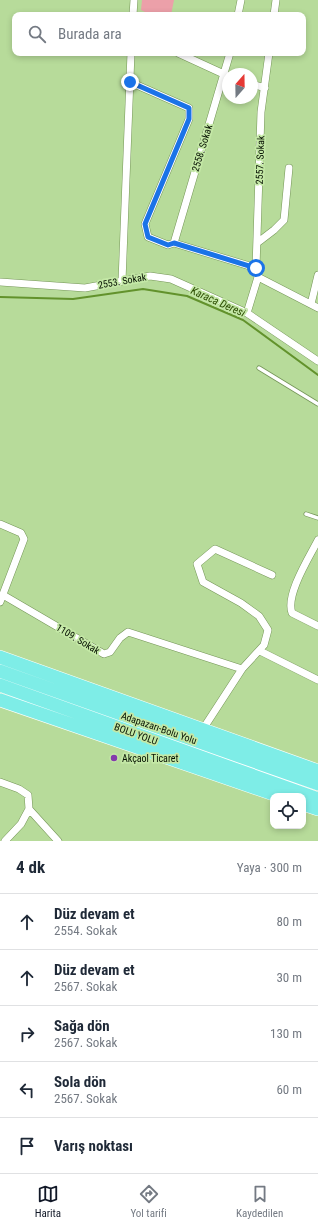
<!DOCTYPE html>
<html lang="tr">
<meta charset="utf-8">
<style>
body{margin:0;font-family:"Roboto Condensed",sans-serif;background:#f6f6f7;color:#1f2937}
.controls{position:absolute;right:12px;bottom:12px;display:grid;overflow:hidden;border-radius:8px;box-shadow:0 2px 6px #0003}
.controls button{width:36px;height:36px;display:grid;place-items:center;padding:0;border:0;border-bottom:1px solid #e0e1e3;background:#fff;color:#1f2937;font:20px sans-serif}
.compass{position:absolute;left:222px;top:68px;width:36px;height:36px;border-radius:50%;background:#fff;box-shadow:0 2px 6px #0003;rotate:20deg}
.stop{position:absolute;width:12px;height:12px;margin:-9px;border:3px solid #1a73e8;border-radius:50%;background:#fff}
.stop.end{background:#1a73e8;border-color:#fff;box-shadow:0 1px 4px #0008}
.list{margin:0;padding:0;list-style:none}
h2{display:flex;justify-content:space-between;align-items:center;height:52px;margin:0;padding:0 16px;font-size:17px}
h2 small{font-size:13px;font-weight:400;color:#747a83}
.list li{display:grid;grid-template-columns:26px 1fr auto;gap:12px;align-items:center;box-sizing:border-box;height:56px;padding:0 16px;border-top:1px solid #e0e1e3}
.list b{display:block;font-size:15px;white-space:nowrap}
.list p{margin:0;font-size:13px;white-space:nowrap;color:#747a83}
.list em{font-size:13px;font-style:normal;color:#747a83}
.icon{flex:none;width:22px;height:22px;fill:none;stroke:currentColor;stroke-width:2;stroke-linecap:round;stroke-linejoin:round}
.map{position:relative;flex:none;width:318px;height:841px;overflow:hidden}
.search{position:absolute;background:#fff;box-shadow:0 2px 6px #0003;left:12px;right:12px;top:12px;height:44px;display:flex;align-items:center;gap:10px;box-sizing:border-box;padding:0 14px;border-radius:8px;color:#747a83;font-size:15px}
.sheet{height:332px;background:#fff}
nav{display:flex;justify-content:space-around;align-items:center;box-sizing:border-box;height:56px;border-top:1px solid #e0e1e3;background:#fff;font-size:11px;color:#747a83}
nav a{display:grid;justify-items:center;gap:2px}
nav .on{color:#111827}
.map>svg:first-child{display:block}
.green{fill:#eca0a9}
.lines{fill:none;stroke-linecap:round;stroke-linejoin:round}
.stream{stroke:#62922c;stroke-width:2}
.lane-casing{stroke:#759658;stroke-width:5}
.street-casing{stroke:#759658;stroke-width:8}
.highway-casing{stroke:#fff;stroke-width:14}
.lane{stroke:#fff;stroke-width:3.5}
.street{stroke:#fff;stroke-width:7}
.highway{stroke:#7eede7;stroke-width:13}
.route{stroke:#1a73e8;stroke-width:5}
.poi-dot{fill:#843aac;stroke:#c4e8a6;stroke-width:1.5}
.labels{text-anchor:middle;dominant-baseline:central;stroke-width:3.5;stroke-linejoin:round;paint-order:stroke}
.street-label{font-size:10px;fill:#051000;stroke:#c4e8a6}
.poi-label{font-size:10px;fill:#051000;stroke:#c4e8a6;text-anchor:start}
.water-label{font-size:11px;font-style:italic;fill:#2e4e04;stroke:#c4e8a6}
</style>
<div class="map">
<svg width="318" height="841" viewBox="0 0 318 841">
<rect width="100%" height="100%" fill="#b7db9a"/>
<path class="green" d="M142 0H174L171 15H151L141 10Z"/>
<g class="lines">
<path class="stream" d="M0 297 73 299 143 289 187 296 243 320 318 375"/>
<defs>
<path id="lane" d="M259 368 318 404
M306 514 318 518"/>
<path id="street" d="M133 15 134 0
M238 15 241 0
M274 15 276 0
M178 53 228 76
M130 82 189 108V119L145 224 148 237 168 245 174 243
M252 84 265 88
M174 243 230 53
M174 243 256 268 258 277 247 313
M257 243 274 230 284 220 289 168
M256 268 261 112 269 53
M258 277 318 308
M122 281 131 53
M0 282 85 288 150 276 171 279 247 313 318 361
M311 304 318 275
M0 524 21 533 24 539 0 602
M318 540C310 556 285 595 292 613L318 626
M3 595 104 654 110 652 120 638 128 632 242 669
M260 651 318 680
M203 729 242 669 264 645 268 630 259 616 241 603 203 582 197 564 215 549 272 575
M0 782 19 789 28 795 29 809
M29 809 58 841
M5 841 21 824 29 809"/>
<path id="highway" d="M0 657 318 771
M0 671 318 784
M0 685 318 799
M0 700 279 796
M303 804 318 809"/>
</defs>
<use href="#lane" class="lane-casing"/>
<use href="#street" class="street-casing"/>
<use href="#highway" class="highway-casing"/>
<use href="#lane" class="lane"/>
<use href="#street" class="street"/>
<use href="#highway" class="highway"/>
</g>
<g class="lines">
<path class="route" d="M130 82 189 108V119L145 224 148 237 168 245 174 243 256 268"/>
</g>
<circle class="poi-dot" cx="114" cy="758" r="4"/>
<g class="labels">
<g class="street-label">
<text transform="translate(202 148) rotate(-73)">2558. Sokak</text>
<text transform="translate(260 160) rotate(-88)">2557. Sokak</text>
<text transform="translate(122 281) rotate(-10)">2553. Sokak</text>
<text transform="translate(78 639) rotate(31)">1109. Sokak</text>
<text transform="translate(159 728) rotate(19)">Adapazarı-Bolu Yolu</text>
<text transform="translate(136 734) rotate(20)">BOLU YOLU</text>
</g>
<g class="poi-label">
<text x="122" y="758">Akçaol Ticaret</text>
</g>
<g class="water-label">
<text transform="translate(218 302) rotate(24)">Karaca Deresi</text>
</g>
</g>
</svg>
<div class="controls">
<button><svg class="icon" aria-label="locate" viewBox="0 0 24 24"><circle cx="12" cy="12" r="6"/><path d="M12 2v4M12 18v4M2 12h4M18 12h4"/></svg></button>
</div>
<svg class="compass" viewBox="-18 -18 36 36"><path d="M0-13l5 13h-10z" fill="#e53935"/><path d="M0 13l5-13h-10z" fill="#747a83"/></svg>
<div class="stop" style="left:256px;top:268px"></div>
<div class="stop end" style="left:130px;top:82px"></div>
<div class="search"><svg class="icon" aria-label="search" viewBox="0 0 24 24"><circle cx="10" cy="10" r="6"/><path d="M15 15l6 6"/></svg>Burada ara</div>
</div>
<section class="sheet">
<h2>4 dk<small>Yaya · 300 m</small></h2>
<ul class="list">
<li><svg class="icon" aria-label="ahead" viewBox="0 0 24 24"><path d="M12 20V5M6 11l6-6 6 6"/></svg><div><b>Düz devam et</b><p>2554. Sokak</p></div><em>80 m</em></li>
<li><svg class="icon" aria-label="ahead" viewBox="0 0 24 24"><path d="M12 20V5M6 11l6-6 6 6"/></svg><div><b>Düz devam et</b><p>2567. Sokak</p></div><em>30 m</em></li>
<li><svg class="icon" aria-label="right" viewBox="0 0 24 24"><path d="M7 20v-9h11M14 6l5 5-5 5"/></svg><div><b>Sağa dön</b><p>2567. Sokak</p></div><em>130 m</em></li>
<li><svg class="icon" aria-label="left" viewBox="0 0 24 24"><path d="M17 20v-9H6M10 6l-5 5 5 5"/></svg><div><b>Sola dön</b><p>2567. Sokak</p></div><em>60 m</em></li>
<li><svg class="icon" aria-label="arrive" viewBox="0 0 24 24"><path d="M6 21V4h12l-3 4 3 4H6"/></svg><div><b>Varış noktası</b></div></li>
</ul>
</section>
<nav>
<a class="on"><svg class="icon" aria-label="map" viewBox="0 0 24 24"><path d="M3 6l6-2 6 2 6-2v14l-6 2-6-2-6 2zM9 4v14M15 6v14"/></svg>Harita</a>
<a><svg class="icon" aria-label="directions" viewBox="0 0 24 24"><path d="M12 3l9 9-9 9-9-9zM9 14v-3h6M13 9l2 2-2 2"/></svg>Yol tarifi</a>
<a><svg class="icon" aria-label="saved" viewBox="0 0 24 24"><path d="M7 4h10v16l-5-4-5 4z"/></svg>Kaydedilen</a>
</nav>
